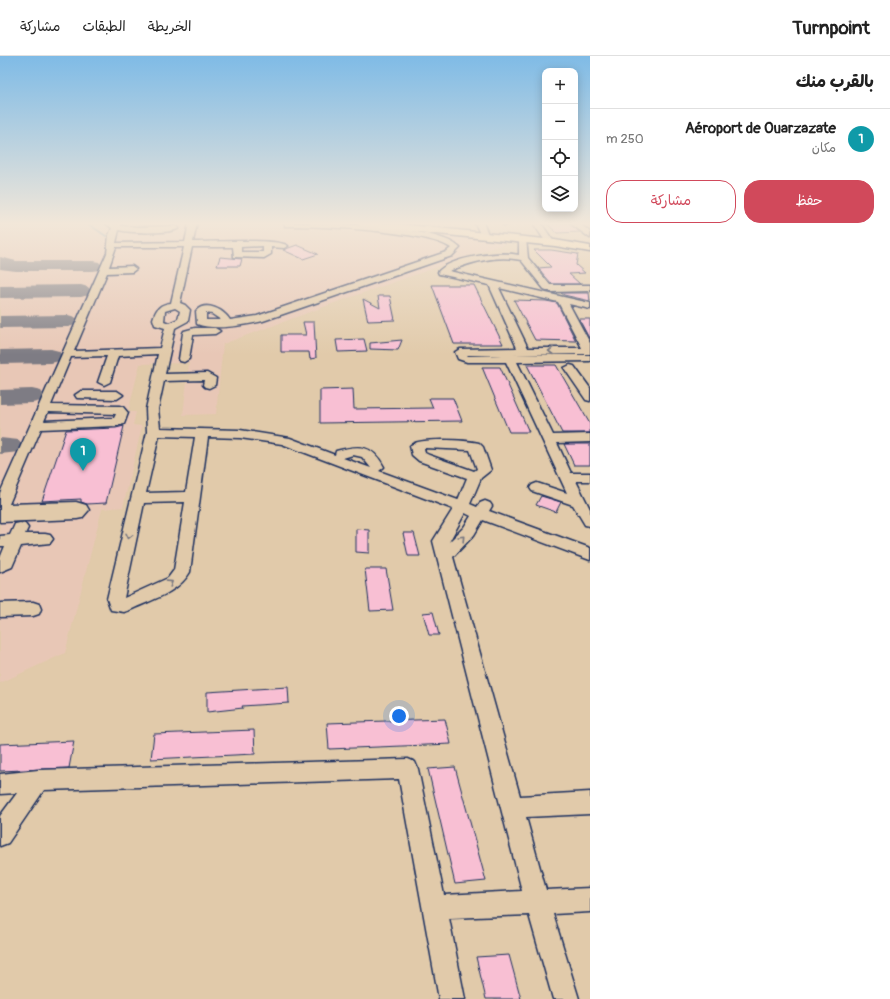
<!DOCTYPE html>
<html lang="ar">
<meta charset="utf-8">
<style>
body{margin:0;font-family:Pangolin,"Playpen Sans Arabic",sans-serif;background:#f2f2f2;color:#222;direction:rtl}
.controls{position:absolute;right:12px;top:12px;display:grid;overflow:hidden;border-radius:8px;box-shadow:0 2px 10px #0003}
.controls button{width:36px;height:36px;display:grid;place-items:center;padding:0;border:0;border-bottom:1px solid #e0e0e0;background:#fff;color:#222;font:20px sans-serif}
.you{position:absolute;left:399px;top:660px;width:14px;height:14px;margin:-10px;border:3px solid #fff;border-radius:50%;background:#1a73e8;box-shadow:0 0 0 6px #1a73e833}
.badge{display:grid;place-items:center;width:26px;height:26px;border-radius:50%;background:#d1495b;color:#fff;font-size:13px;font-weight:700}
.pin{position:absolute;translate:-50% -33px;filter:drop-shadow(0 1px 2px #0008)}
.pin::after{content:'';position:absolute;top:21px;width:14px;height:12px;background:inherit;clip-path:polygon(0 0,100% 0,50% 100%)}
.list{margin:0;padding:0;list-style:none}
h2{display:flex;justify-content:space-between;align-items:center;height:52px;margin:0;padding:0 16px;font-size:17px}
h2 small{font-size:13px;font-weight:400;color:#767676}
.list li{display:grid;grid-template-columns:26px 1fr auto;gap:12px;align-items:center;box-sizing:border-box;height:60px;padding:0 16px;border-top:1px solid #e0e0e0}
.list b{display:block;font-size:15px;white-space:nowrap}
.list p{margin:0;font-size:13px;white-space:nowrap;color:#767676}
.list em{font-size:13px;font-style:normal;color:#767676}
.actions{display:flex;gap:8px;padding:12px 16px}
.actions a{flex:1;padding:9px 0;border:1px solid #d1495b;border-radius:16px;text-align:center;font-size:14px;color:#d1495b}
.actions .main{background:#d1495b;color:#fff}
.icon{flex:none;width:22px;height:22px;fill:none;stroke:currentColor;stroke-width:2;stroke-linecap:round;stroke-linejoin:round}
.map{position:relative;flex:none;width:590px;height:943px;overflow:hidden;direction:ltr}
header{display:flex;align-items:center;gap:24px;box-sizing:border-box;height:56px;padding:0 20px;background:#fff;border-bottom:1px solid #e0e0e0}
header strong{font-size:19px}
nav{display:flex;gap:22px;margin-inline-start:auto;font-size:14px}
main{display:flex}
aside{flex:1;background:#fff}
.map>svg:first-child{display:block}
.built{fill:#e8c7b6}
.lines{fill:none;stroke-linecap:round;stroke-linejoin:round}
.stream{stroke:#5989ae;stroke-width:2}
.taxiway{fill:#7e7c84;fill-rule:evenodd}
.building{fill:#f8bfd3;stroke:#1b2f5e}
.minor-casing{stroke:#1b2f5e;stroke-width:3}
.major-casing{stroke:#1b2f5e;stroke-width:3}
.minor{fill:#e1caaa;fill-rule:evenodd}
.major{fill:#faddab;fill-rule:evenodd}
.oneway{stroke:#747580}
</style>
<header>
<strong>Turnpoint</strong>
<nav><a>الخريطة</a><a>الطبقات</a><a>مشاركة</a></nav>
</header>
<main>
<aside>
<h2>بالقرب منك<small></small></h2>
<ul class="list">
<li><span class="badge" style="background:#0f9aa8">1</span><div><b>Aéroport de Ouarzazate</b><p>مكان</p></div><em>250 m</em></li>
</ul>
<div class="actions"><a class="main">حفظ</a><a>مشاركة</a></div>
</aside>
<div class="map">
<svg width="590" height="943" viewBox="0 0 590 943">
<rect width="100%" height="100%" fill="#e1caaa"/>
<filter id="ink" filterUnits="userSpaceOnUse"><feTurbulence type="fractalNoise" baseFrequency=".025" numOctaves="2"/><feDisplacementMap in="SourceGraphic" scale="8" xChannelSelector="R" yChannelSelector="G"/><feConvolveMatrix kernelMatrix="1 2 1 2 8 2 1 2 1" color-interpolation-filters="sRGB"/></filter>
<g filter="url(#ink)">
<path class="built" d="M0 167H320L509 186 337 246 223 288 216 358 183 359 189 307 140 308 128 356H136L133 369 142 370 123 451 102 453 65 597 0 627Z"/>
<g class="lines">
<path class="stream" d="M87 167 106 180"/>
<path class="taxiway" d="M0 201 16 205H93L99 206 102 210 99 214 93 215H16L0 213Z
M81 229 88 231 91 235 88 239 81 241 0 242V230Z
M68 259 75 261 78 265 75 269 68 271 0 272V260Z
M51 293 59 295 62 300 59 305 51 307 0 308V294Z
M32 333 41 335 44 340 41 345 32 347 0 348V334Z
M0 382 19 384 22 390 19 396 0 398Z"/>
</g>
<path class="building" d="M546 167H569L580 176 557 177Z
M297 189 318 198 303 203 283 194Z
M534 194H551L578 198 576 209 585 217 569 218 580 228H552L538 212 551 211Z
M220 201 242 203 240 210H217Z
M432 229H474L503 288H454Z
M561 237H589L590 245 564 239Z
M378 240H390L395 264 368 265 363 243 380 252Z
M514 244 546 245 557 247 576 285 535 284Z
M579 263H590V284Z
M303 266H314L316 302 310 303 309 296H281V279H306Z
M364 283 367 295 338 296 336 284Z
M402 284 398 294 370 293V287Z
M527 309H556L590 368V377H562Z
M482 311H500L529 376H509Z
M353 333 354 353 433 352 429 342H453L462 365 320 367V334Z
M124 370 106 447 87 448 81 446V443L42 445 66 374 116 372Z
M564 388H590V409H574Z
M541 440 561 446 556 456 536 449Z
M356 473 369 474V497L356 496Z
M403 477H414L420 500H408Z
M365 513H386L393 554 370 555Z
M433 556 439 579H429L423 557Z
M288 631 289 647 242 650 243 652 207 656V636Z
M445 663 451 688 329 693 327 667Z
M254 674 255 698 151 703 154 678Z
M74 685 69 712 0 715V688Z
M455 711 486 825 455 828 428 713Z
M509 899 521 943H486L476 901Z"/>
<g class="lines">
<defs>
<path id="minor" d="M105 167H122L121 170 140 171 175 170 179 172C172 178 129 177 119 174L116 187 185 186 189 167H197L193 186C209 186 280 182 288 190L284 192 271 191V198L264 202 234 201 233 191H192L180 247 185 249 190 254 188 265 175 272 165 318 207 317 216 322 215 329 209 332 205 331 203 329 204 324 164 325 158 353 160 372 240 374 290 382 335 399 336 395C359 389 372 388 384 411L379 415 458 444 467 422 419 405 412 399 410 390C417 381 467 384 479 387L483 391 491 414 481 422 470 448 477 451 480 447 485 445 490 447 492 450 489 455 590 492V504L483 464 474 479 453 501 520 740 590 736V758L526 761 546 834 590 832V856L553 858 579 943H553L529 859 449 862 465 943H439L399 723 44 734 8 787 0 790V760L17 737 0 738V718L38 714 408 703 415 706 418 713 444 839 522 835 433 485 453 453 282 388 240 382 208 381 190 516C178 537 151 544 130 554L124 556 111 554 107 543 147 376 146 353 158 298 118 300 110 326 104 329 98 326 107 300 71 301 51 349 119 350 123 351 128 357 124 368 116 370 41 373 9 448 76 446 86 449 89 454 82 462 77 463 0 466V437L107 197 109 179 112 172ZM263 190V196H241V191ZM116 191H184L171 247C160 248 156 253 153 263L155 269 165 272 160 292 74 295 107 217 132 216 136 213 132 210 109 211ZM175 252 180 255 178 263 169 267 164 265 165 255ZM48 356 116 358 114 362 44 365ZM159 380 195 381 186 436 146 437ZM424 392 470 394 477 413 474 415 429 399 425 397ZM353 399 362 401 371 412 343 402ZM185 446 174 514 168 522 124 542 144 447ZM465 457 471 460 464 471 449 486Z
M285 167C318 167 440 169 460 192L452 200 263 265C245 269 214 275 197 268L196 255C206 244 224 254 230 264L257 260 446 196 451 192C427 175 321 170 288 170H285ZM206 257 212 258 221 264H206Z
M475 167H483L489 180 488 182H482Z
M501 167H509V168L505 170Z
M533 167H541L554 186 553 188H547Z
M570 167H579L590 176V182Z
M519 181 526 183 528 202 550 229H590V235L552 236 544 233 521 204C495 199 473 206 449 215L590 247V253L569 248 590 287V298L513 299H590V305L517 306 553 379 590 378V386L557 387 571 417H590V425H576L590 453V470L585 469 573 449 532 435 530 432 532 429 537 427 567 437 506 306H467L458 303 455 296 460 293 517 292 489 229 439 218 438 216C450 201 500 195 519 199ZM499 232 558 246 582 292H528ZM467 299H503L468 300Z
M195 272H215L220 275 215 278 193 279 189 303 184 306 180 305 179 303 183 277 184 275Z
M570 309 574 310 590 332V345L586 344 564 312Z
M81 335H117L123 339 117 343 77 342 75 339Z
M20 467 25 468 28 472 25 478H45L50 479 53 483 50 487 21 490 12 511 0 516V502L5 490H0V480L10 479 15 468Z
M33 546 39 548 41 553 39 558 33 560 0 561V547Z"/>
<path id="major" d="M356 167H389L555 184 590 190V196L555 190 361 170Z"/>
</defs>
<use href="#minor" class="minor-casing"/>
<use href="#major" class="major-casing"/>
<use href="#minor" class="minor"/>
<use href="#major" class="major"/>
</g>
<defs><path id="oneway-chevron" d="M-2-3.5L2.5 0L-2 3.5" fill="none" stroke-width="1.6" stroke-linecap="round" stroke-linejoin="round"/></defs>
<g class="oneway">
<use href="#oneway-chevron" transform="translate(551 295) rotate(180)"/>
<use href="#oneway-chevron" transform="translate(129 480) rotate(103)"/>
<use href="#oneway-chevron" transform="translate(462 482) rotate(-46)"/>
<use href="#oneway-chevron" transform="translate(170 527) rotate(-33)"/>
</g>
</g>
<linearGradient id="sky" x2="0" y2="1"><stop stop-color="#7fbbe6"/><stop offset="0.56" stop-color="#f2e7d9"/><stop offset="1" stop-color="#f2e7d9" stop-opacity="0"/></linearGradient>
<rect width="590" height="299" fill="url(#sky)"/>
</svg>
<div class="controls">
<button>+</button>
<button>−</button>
<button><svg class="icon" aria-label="locate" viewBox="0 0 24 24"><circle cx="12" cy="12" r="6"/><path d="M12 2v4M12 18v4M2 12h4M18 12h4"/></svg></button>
<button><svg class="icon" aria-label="layers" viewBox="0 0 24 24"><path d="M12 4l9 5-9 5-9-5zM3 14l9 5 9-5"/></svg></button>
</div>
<div class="you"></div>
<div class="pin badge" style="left:83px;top:415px;background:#0f9aa8">1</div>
</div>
</main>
